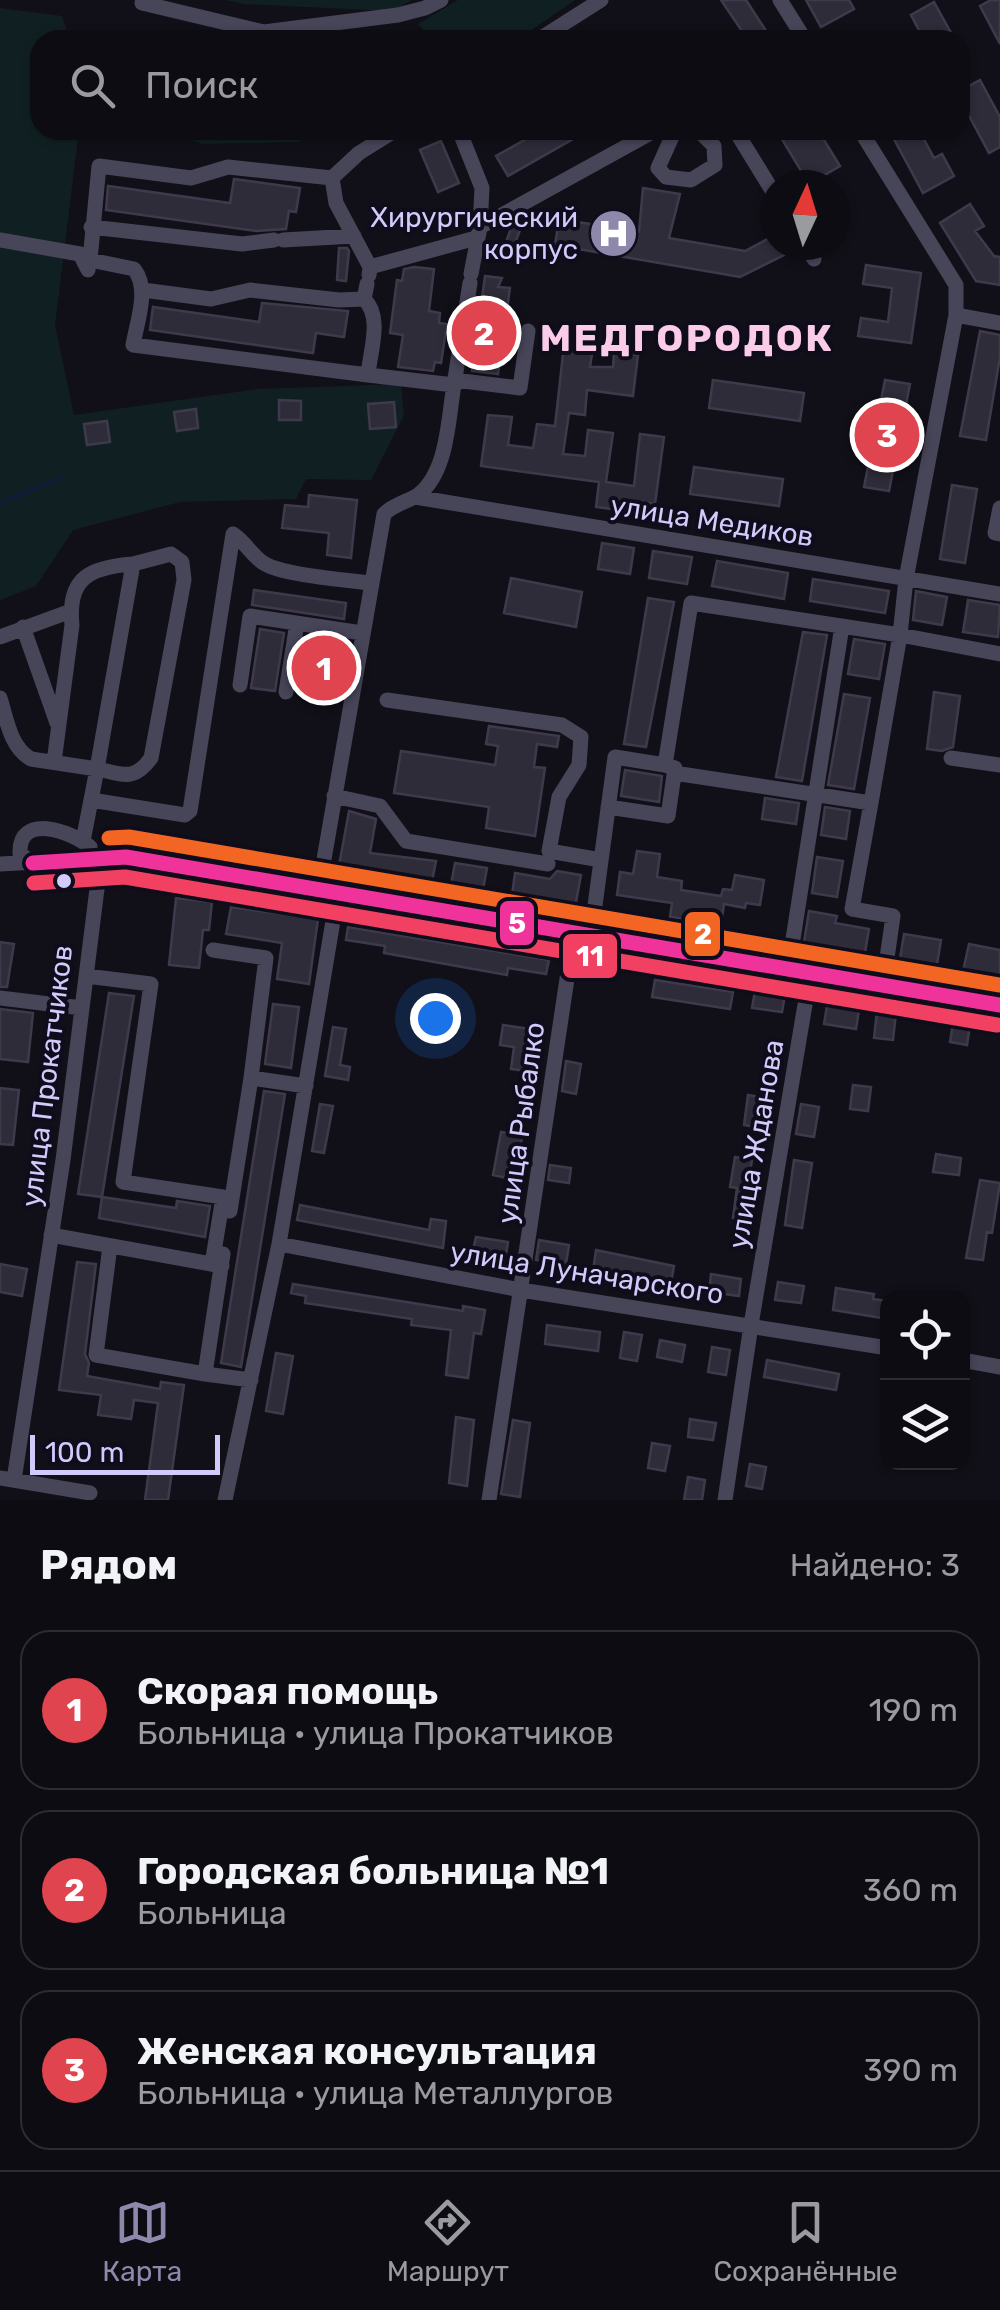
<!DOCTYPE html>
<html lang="ru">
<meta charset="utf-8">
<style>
body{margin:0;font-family:Rubik,sans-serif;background:#16151b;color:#f1f3f6}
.controls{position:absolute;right:30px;bottom:30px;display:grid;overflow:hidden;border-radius:20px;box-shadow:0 2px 8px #0004}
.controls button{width:90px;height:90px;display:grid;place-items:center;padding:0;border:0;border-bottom:2px solid #2d2c32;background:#0d0c12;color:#f1f3f6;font:50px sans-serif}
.compass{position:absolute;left:760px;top:170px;width:90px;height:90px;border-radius:50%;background:#0d0c12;box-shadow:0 2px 8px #0004;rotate:4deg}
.scale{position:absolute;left:30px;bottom:25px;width:190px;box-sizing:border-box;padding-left:10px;border:5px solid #d2cafb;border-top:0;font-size:28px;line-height:35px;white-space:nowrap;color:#d2cafb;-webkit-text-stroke:8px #0f0c1b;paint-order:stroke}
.you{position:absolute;left:435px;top:1018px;width:35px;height:35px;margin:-25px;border:8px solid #fff;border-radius:50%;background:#1a73e8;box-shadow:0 0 0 15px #1a73e833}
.badge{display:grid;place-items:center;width:65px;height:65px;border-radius:50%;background:#8e89ac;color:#fff;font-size:32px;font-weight:700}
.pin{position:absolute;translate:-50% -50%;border:5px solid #fff;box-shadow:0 2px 10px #0006}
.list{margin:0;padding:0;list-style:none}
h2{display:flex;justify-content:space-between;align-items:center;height:130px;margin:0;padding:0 40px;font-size:42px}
h2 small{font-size:32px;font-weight:400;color:#9a9b9f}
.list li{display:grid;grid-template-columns:65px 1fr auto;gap:30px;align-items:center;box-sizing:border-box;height:160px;margin:0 20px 20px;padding:0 20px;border:2px solid #2d2c32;border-radius:30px}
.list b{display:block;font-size:38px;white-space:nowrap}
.list p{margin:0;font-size:32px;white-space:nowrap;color:#9a9b9f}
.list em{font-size:32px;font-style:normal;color:#9a9b9f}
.icon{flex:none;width:55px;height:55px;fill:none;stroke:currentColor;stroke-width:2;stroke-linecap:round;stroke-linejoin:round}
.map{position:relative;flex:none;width:1000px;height:1500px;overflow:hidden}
.search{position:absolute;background:#0d0c12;box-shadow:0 2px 8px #0004;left:30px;right:30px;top:30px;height:110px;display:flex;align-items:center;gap:25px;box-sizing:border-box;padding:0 35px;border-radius:30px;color:#9a9b9f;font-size:38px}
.sheet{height:670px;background:#0d0c12}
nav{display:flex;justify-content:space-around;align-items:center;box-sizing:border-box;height:140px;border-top:2px solid #2d2c32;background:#0d0c12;font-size:28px;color:#9a9b9f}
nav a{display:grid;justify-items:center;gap:5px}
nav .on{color:#8e89ac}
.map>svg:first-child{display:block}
.green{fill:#102022}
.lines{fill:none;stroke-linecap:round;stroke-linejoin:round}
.stream{stroke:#0f1d39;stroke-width:4}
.building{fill:#2f2c3a;stroke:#3e3a4c;stroke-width:2.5}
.minor{stroke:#474558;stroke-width:15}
.bus-1-casing{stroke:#0f0c1b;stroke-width:22}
.bus-2-casing{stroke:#0f0c1b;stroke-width:22}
.bus-3-casing{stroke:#0f0c1b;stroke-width:22}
.bus-1{stroke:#ef339a;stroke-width:15}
.bus-2{stroke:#f24062;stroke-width:15}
.bus-3{stroke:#f26522;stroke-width:15}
.bus-dot{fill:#d2cafb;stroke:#0f0c1b;stroke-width:4}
.labels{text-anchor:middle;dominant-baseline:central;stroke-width:8;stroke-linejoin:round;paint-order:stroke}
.poi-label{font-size:28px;fill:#d2cafb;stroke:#0f0c1b;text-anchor:end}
.street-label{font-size:28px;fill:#d2cafb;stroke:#0f0c1b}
.district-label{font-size:38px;font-weight:bold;letter-spacing:2.5px;fill:#fbcce7;stroke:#0f0c1b}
.line-badge{stroke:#0f0c1b;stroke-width:4}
.badge-label{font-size:28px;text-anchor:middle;font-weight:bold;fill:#fff}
</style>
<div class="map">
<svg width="1000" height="1500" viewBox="0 0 1000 1500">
<rect width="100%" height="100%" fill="#111018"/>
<path class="green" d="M225 0H412L392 11 244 4Z
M458 0H575L517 40H432L418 24Z
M0 8 62 16 70 40H40V130H79L55 325 74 415 258 389 401 384 404 415 371 480 306 479 296 499 180 502 73 530 36 586 0 600Z
M159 130H327L297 142 203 144Z"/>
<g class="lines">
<path class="stream" d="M0 503 60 478"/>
</g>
<path class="building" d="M721 0H746L772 40H748Z
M806 0H849L854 9 821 27Z
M991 0H1000V44L980 6Z
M934 2 955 40H924L911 15Z
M980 80 1000 117V147L989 153 960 99V91Z
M542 130H589L508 176 496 156Z
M790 130H818L840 166 809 184 780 136Z
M889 130H919L934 158 942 154 954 176 923 193Z
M441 141 459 183 438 192 420 150Z
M234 179 300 188 296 212 289 211 286 229 256 231 106 210 108 186 230 203Z
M643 188 680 194 669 238 745 251 775 235V245H795L796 249 740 277 555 245 559 219 639 232Z
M970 204 984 226 975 231 994 256 1000 257V285L976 281 940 223Z
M513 222H523L510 257 502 254Z
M339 248H347L349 251 346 281 337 280Z
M866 265 921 273 911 343 858 336 861 318 888 322 892 288 863 284Z
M414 267 434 269 429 311 440 313 439 323 447 324 441 363 435 362 433 371 398 367 403 335 390 333 397 280 402 281 404 269Z
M485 276 502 278 498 287 510 288 498 374 472 371Z
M262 303 348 311 344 337 316 333 313 353 150 330 153 307 259 322Z
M980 331 1000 335V357L986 440 960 436Z
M564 345 593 347 590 367H613L614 352 638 355 633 396 587 390 585 415 569 413 563 454 585 456 588 430 613 433 606 482 634 486 640 434 664 437 655 504 644 502 643 513 596 507 599 482 481 466 488 415 512 417 508 445 533 448 537 424 555 426Z
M713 380 804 393 800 421 709 408Z
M885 380 910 384 889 491 864 487Z
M279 400 301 401V420H279Z
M394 402 396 427 370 429 368 404Z
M196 409 198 428 177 431 174 412Z
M107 421 110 442 87 445 84 424Z
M694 467 783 479 779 506 690 494Z
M952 485 977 489 965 563 940 559Z
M309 495 357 500 351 558 327 555 329 533 282 528 285 505 308 507Z
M602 543 634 548 630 574 598 569Z
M653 551 692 557 687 584 649 578Z
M717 561 788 573 784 599 712 586Z
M511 578 582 592 576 627 504 613Z
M813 579 889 591 885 613 810 601Z
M254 590 346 603 344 619 252 605Z
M916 591 947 597 942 625 913 620Z
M648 598 674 602 646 747 624 744Z
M968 600 1000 605 998 637 963 632Z
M260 629 284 633 275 691 251 688Z
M803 632 827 635 802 781 776 777Z
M315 639 341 643 332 698 306 694Z
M854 639 885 644 879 679 848 674Z
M934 692 960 696 953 747 942 751 927 749Z
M844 694 870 698 854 789 828 785Z
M489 726 559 736 557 747 537 744 534 767 545 768 535 836 486 828 489 807 394 793 401 751 495 765 498 746 486 744Z
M625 770 662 776 659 802 621 796Z
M765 798 799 803 796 824 762 819Z
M825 807 850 811 846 839 821 835Z
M349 811 376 819 370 853 436 861 431 886 338 871Z
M637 851 660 854 657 877 682 881 681 890 721 896 723 889 732 890 735 875 764 880 760 905 746 903 745 908 724 904 721 924 670 917 672 903 617 895 620 872 633 874Z
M817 857 843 861 837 897 812 893Z
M455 863 487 868 482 895 450 890Z
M557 871 581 875 574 913 511 902 515 873 550 879Z
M176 898 212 902 209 930H203L199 968 169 965Z
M231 907 318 919 309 984 277 979 282 943 226 934Z
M809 911 837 916 835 923 869 929 864 959 803 948Z
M348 927 549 960 546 974 508 968 507 975 384 953 385 946 346 940Z
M904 934 941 940 936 971 899 965Z
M0 942 14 944 7 987H0Z
M969 944 1000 950V978L963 971Z
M655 980 733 992 730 1009 652 997Z
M755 991 785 995 782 1012 752 1008Z
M109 993 134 996 102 1197 78 1194Z
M273 1004 299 1007 291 1068 265 1064Z
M827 1006 859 1010 856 1029 824 1024Z
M0 1009 33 1013 28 1062 0 1059Z
M877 1011 896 1013 893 1040 874 1038Z
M954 1017 971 1019 967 1045 950 1042Z
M503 1025 538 1030 533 1072 511 1069 514 1047 500 1045Z
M333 1027 346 1029 340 1065 350 1067 348 1080 325 1076Z
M566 1061 581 1064 576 1094 562 1091Z
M853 1085 871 1087 868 1111 850 1109Z
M0 1088 19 1090 13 1145 0 1144Z
M264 1091 285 1094 241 1367 221 1363Z
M748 1095 766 1098 761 1128 744 1125Z
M320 1104 333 1106 324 1153 312 1151Z
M801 1104 819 1107 814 1137 796 1134Z
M501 1132 523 1135 511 1179 493 1175Z
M936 1154 961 1158 959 1175 933 1172Z
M735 1157 752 1160 746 1195 751 1196 747 1220 733 1218 737 1188 730 1187Z
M794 1160 812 1163 802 1228 785 1225Z
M550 1165 571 1168 569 1183 548 1180Z
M980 1180 1000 1183 992 1233 987 1232 983 1260 966 1258Z
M102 1197 176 1208 177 1201 210 1206 205 1237 99 1218Z
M300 1205 429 1230 431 1219 446 1221 443 1248 297 1220Z
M476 1237 508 1242 506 1255 473 1250Z
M539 1240 569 1245 566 1264 536 1260Z
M596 1250 674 1266 671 1283 593 1271Z
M77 1262 96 1264 85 1354 89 1363 87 1376 160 1389 161 1382 184 1385 168 1500H145L158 1403 134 1400 131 1419 98 1415 101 1395 59 1390Z
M0 1264 27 1269 22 1296 0 1292Z
M711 1274 741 1279 739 1296 709 1292Z
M778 1282 804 1286 801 1303 775 1300Z
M293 1284 463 1311V1306L485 1310 481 1334 474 1333 468 1378 446 1375 451 1330 411 1325 412 1319 305 1303 306 1296 291 1293Z
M836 1288 874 1294 873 1299 888 1301V1319L833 1310Z
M547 1325 600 1332 598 1351 545 1344Z
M624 1332 642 1335 637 1361 620 1358Z
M660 1340 685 1345 682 1362 657 1357Z
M712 1347 730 1350 726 1375 708 1372Z
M276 1353 293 1356 283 1414 266 1411Z
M767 1360 839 1374 836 1390 764 1377Z
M456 1417 474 1420 467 1486 449 1483Z
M690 1419 716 1423 713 1440 688 1437Z
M513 1420 530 1423 520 1497 501 1494Z
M652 1443 670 1446 665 1471 648 1468Z
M750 1464 766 1467 762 1489 746 1486Z
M688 1477 705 1480 702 1500H684Z"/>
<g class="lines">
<path class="minor" d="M780 0 805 40
M142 3 264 32 398 15 425 8 441 0
M538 40 601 0
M459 130 482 188 480 227 471 274
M675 130 658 168 666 177 691 180 715 165 714 146 698 130
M735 130 775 195
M332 178 228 167 191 178 99 166 90 260 134 269C150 289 137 321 133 345L368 375
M332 178 336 203 370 267 369 275
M332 178 359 153 396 130
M91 227 242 244 274 240
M480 227 656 130
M0 240 80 254 88 270
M283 240 354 236
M806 245 814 259
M370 267 476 238
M143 290 211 299 250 290 339 300 364 299
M956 315 1000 323
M455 380 520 388 528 331
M454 385 470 283
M415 497 1000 594
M1000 508 995 533 1000 534
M23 627 57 723
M0 637 71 611
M240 685 250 616 362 633
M286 692 297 623
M0 698C7 720 10 747 31 759L97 769 133 564C91 567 67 577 72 625L54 762
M387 700 562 725 581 737 579 765 559 797 549 851 601 860
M951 758 1000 765
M674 773 871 803 900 635 1000 654
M334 796 380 806 406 841 548 864
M91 800 97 769C123 774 134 782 151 758L184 580 182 562 171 554 133 564
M871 803 852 909 893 916 883 986
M608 807 668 816 675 768 665 765 691 603 900 635 906 579 956 315V285L860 130
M83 841 91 800 185 815 190 811 233 534C245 542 251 554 262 562 279 575 346 580 371 583
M33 863 20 854C18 812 71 831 90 847
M0 864 126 857 1000 1005
M319 888 384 514C394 504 407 502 418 495 448 472 448 419 454 385L368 375C370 351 383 317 364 299L367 284
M591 935 615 757 665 765
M213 950 266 958 251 1078
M788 971 842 626
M86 976 151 984 123 1182 223 1197 212 1264
M0 998 82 1008
M230 1211 251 1078 306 1086
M51 1235 222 1266
M279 1244 521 1290 888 1348
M110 1246 96 1355 205 1374
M223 1254 205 1374 251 1380
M962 1360 1000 1367
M0 1478 90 1493
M14 1480 63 1160 101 857
M225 1500 279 1244 338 891
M489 1500 574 932
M725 1500 751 1325 810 975"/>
<defs>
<path id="bus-1" d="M33 863 126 857 1000 1005"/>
<path id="bus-2" d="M34 883 125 877 997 1025"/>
<path id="bus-3" d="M109 838 129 837 1000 985"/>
</defs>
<use href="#bus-1" class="bus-1-casing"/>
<use href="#bus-2" class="bus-2-casing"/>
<use href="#bus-3" class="bus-3-casing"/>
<use href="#bus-1" class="bus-1"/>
<use href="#bus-2" class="bus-2"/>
<use href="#bus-3" class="bus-3"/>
</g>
<defs>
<symbol id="hospital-disc" viewBox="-11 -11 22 22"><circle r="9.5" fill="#8e89ac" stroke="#0f0c1b"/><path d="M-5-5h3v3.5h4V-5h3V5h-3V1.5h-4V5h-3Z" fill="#fff"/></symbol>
</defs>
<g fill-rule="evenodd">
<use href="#hospital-disc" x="586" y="206" width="55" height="55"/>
</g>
<circle class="bus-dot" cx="64" cy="881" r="9"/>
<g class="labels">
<g class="poi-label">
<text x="578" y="217">Хирургический<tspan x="578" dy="32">корпус</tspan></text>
</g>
<g class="street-label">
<text transform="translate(712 521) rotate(9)">улица Медиков</text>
<text transform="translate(47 1076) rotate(-83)">улица Прокатчиков</text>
<text transform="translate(521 1123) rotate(-82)">улица Рыбалко</text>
<text transform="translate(756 1144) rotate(-80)">улица Жданова</text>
<text transform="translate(587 1273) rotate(9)">улица Луначарского</text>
</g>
<g class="district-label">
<text x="687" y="338">МЕДГОРОДОК</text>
</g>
</g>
<g class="line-badge">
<rect x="498" y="899" width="38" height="48" rx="10" fill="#ef339a"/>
<rect x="683" y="910" width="39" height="48" rx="10" fill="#f26522"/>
<rect x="561" y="932" width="58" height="48" rx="10" fill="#f24062"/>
</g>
<g class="badge-label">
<text x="517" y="933">5</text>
<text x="703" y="944">2</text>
<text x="590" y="966">11</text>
</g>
</svg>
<div class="controls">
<button><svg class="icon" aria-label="locate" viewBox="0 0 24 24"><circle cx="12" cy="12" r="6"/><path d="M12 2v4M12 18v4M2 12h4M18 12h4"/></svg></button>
<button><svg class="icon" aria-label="layers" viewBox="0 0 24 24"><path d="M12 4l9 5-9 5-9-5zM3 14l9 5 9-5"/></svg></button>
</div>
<svg class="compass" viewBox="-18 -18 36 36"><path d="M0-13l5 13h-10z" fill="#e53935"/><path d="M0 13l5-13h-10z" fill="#9a9b9f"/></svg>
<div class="scale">100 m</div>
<div class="you"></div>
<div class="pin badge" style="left:324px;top:668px;background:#e0444e">1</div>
<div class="pin badge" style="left:484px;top:333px;background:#e0444e">2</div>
<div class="pin badge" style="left:887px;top:435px;background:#e0444e">3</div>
<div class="search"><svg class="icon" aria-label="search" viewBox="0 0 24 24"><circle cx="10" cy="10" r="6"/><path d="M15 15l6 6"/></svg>Поиск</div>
</div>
<section class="sheet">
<h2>Рядом<small>Найдено: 3</small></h2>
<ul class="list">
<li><span class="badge" style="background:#e0444e">1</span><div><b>Скорая помощь</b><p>Больница · улица Прокатчиков</p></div><em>190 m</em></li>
<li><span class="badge" style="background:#e0444e">2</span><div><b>Городская больница №1</b><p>Больница</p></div><em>360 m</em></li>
<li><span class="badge" style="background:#e0444e">3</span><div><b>Женская консультация</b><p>Больница · улица Металлургов</p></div><em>390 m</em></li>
</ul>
</section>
<nav>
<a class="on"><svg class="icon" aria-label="map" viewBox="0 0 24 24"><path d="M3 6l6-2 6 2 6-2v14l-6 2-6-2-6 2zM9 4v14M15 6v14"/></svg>Карта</a>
<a><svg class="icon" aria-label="directions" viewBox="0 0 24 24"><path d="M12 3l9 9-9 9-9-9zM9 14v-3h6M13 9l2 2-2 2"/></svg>Маршрут</a>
<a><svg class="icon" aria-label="saved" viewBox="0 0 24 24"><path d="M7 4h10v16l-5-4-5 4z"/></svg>Сохранённые</a>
</nav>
